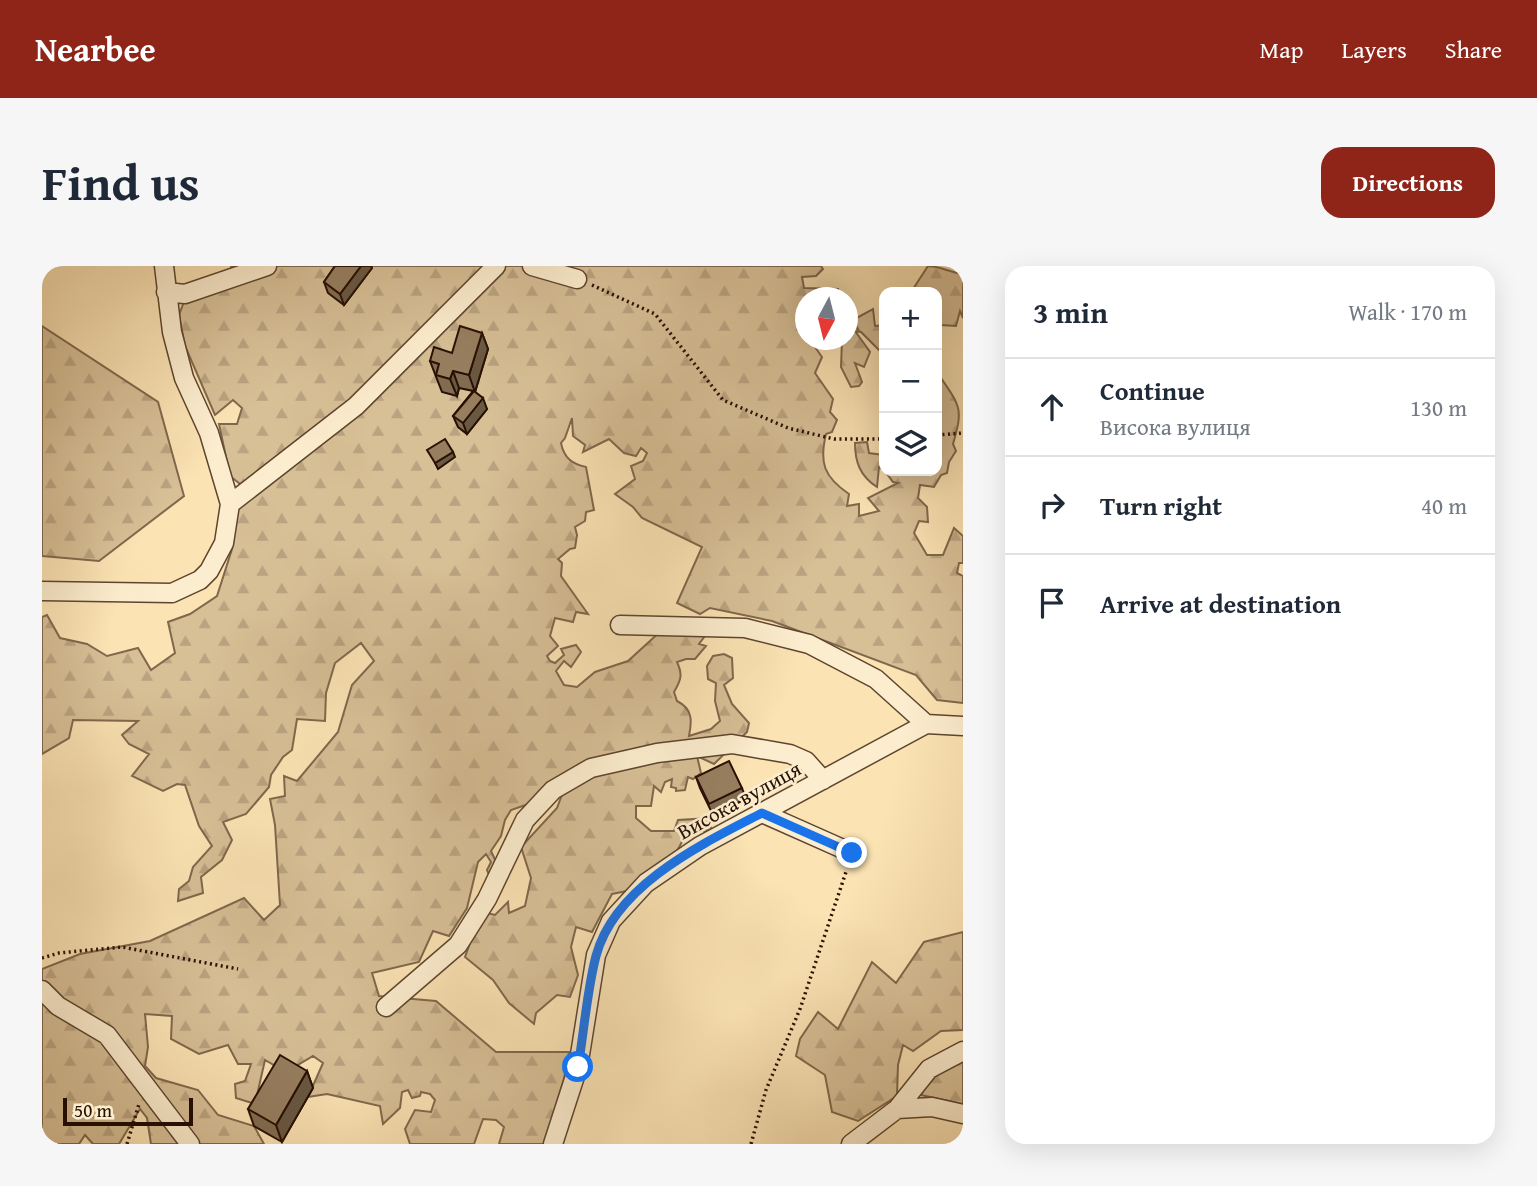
<!DOCTYPE html>
<meta charset="utf-8">
<style>
body{margin:0;font-family:"Gentium Book Plus",serif;background:#f6f6f7;color:#1f2937}
.controls{position:absolute;right:21px;top:21px;display:grid;overflow:hidden;border-radius:14px;box-shadow:0 7px 28px #0002}
.controls button{width:63px;height:63px;display:grid;place-items:center;padding:0;border:0;border-bottom:2px solid #e0e1e3;background:#fff;color:#1f2937;font:35px sans-serif}
.compass{position:absolute;left:753px;top:21px;width:63px;height:63px;border-radius:50%;background:#fff;box-shadow:0 7px 28px #0002;rotate:187deg}
.scale{position:absolute;left:21px;bottom:18px;width:130px;box-sizing:border-box;padding-left:7px;border:4px solid #281003;border-top:0;font-size:19px;line-height:24px;white-space:nowrap;color:#281003;-webkit-text-stroke:5px #fcedce;paint-order:stroke}
.stop{position:absolute;width:21px;height:21px;margin:-16px;border:5px solid #1a73e8;border-radius:50%;background:#fff}
.stop.end{background:#1a73e8;border-color:#fff;box-shadow:0 2px 7px #0008}
.list{margin:0;padding:0;list-style:none}
h2{display:flex;justify-content:space-between;align-items:center;height:91px;margin:0;padding:0 28px;font-size:30px}
h2 small{font-size:23px;font-weight:400;color:#747a83}
.list li{display:grid;grid-template-columns:46px 1fr auto;gap:21px;align-items:center;box-sizing:border-box;height:98px;padding:0 28px;border-top:2px solid #e0e1e3}
.list b{display:block;font-size:26px;white-space:nowrap}
.list p{margin:0;font-size:23px;white-space:nowrap;color:#747a83}
.list em{font-size:23px;font-style:normal;color:#747a83}
.icon{flex:none;width:38px;height:38px;fill:none;stroke:currentColor;stroke-width:2;stroke-linecap:round;stroke-linejoin:round}
.map{position:relative;flex:none;width:921px;height:878px;overflow:hidden;border-radius:21px}
header{display:flex;align-items:center;gap:42px;box-sizing:border-box;height:98px;padding:0 35px;background:#8f2418;color:#fff}
header strong{font-size:33px}
nav{display:flex;gap:38px;margin-inline-start:auto;font-size:24px}
.intro{display:flex;align-items:center;justify-content:space-between;box-sizing:border-box;height:168px;padding:0 42px}
h1{margin:0;font-size:49px}
.button{padding:18px 32px;border-radius:21px;background:#8f2418;color:#fff;font-size:24px;font-weight:700}
main{display:flex;gap:42px;padding:0 42px}
aside{flex:1;background:#fff;border-radius:21px;box-shadow:0 7px 28px #0002}
.map>svg:first-child{display:block}
.forest{fill:url(#forest-firs);stroke:#80684c;stroke-width:2}
.lines{fill:none;stroke-linecap:round;stroke-linejoin:round}
.minor-casing{stroke:#5d452f;stroke-width:21}
.path{stroke:#281003;stroke-width:3.5;stroke-dasharray:2 3.5;stroke-linecap:butt}
.minor{stroke:#fcedce;stroke-width:18}
.wall{fill:#816c52;stroke:#281003;stroke-width:2}
.shaded-wall{fill:#695842;stroke:#281003;stroke-width:2}
.building{fill:#967e5f;stroke:#281003;stroke-width:2}
.route{stroke:#1a73e8;stroke-width:9}
.labels{text-anchor:middle;dominant-baseline:central;stroke-width:5;stroke-linejoin:round;paint-order:stroke}
.street-label{font-size:21px;fill:#281003;stroke:#fcedce}
</style>
<header>
<strong>Nearbee</strong>
<nav><a>Map</a><a>Layers</a><a>Share</a></nav>
</header>
<div class="intro"><h1>Find us</h1><a class="button">Directions</a></div>
<main>
<div class="map">
<svg width="921" height="878" viewBox="0 0 921 878">
<defs>
<pattern id="forest-firs" width="22" height="20" patternUnits="userSpaceOnUse" patternTransform="scale(1.75)"><rect width="22" height="20" fill="#d7bf96"/><path d="M5 1l3.5 6h-7zM16 11l3.5 6h-7z" fill="#b9a380"/></pattern>
</defs>
<rect width="100%" height="100%" fill="#fbe3b4"/>
<filter id="stains"><feTurbulence type="fractalNoise" baseFrequency=".00286" numOctaves="4"/><feColorMatrix values="0 0 0 0 .2 0 0 0 0 .09 0 0 0 0 .02 0 0 0 .5 -.17"/></filter>
<radialGradient id="worn" r=".72"><stop offset=".6" stop-color="#630" stop-opacity="0"/><stop offset="1" stop-color="#630" stop-opacity=".3"/></radialGradient>
<path class="forest" d="M189 0H779L781 3 774 10 760 11 762 22 796 23 797 31 764 32 763 49H757L763 66 764 74H768L780 91 773 107 791 133 788 146 795 154 790 166 784 168C777 197 782 211 807 228L805 240 817 238V250L837 245 826 232 856 217 851 216 843 205H895V113L899 112C919 141 921 144 911 178L914 185 907 196 905 207 899 209 892 221 878 219 876 232 885 241 886 256 877 255 872 267 885 289H901L912 262 921 270V297H917L915 307 921 310V437L895 434 874 409 730 355 668 342 658 348 635 337 660 281 600 252 591 241 573 228 593 213 589 200 601 195 605 187 599 182 594 190 582 187 567 173 541 186 543 179 531 170 530 152 523 172 519 177C522 192 530 198 544 201L552 244 544 246 543 255 533 261 535 269 533 282 528 283 516 293 520 297 519 310 546 348 534 346 531 356 513 352 508 370 516 380 505 390 508 395 513 397 522 389 519 383 534 379 539 386 529 401 522 395 514 405 522 419 535 421 553 406 586 395 621 363 663 370 657 378 664 380 653 393H644L635 396C641 409 639 414 632 426L635 435C651 443 650 455 647 470L669 463 678 455 673 435 674 417 666 413 665 400 671 390 682 388 690 392 691 412 682 419 690 438 707 457 705 466 672 498 655 490 659 507 651 513 646 511 643 524 634 525V522L629 521 630 513 623 516 619 526 612 520 609 540H594V552L609 565H632L636 554 667 552 669 563 663 566 650 557 634 587 585 625 570 628 550 666 534 661 529 681 536 709 528 731 515 729 494 747 492 758 467 737 451 714 423 691 431 669 445 647 453 649 466 636 467 647 483 640 489 612 479 581 515 542 521 526 469 544 463 554 459 570 449 585 455 598 447 609 445 604 449 596 444 588 436 596 425 642 407 670 391 665 377 696 330 707 337 730 394 735 454 786H527L522 813 502 878H457L462 861 454 854 441 853 432 878H368L363 863 373 844 389 846 393 834 388 828 379 826 378 830 370 832 366 824 360 826 358 842 341 858 338 840 285 828 266 831 281 797 271 790 244 806 223 794 213 838 194 832 193 818 203 815 209 798H196L186 779 157 788 129 773 130 750 103 748 106 781 103 800 114 812 156 824 176 849 212 860 222 878H109L105 852 98 843 77 878H51L43 869 37 878H0V703L38 688 108 675 202 632 222 654 238 639 233 559 228 533 243 530 242 510 255 515 296 466 310 419 332 395 319 377 293 397 284 427 283 455 255 453 250 484 241 491 229 509 227 521 204 548 181 556 190 574 180 594 159 611 161 627 136 635 137 623 147 615 151 601 170 580 157 560 143 519 135 518 121 525 90 510 107 488 87 478 80 469 96 455 31 454 27 472 0 488V351L5 349 18 372 45 378 65 390 96 382 109 404 133 387 126 356 148 348 175 330 190 283 196 243 212 229 188 210 177 158H195L200 142 191 134 173 149 143 80 137 49 143 33 191 12Z
M886 0C898 0 909 7 921 8V52L918 45 914 60 899 59 895 47V26H874L871 23Z
M806 40H809L811 54 831 43 833 60 842 59V89L819 66 813 65 828 86 822 101 813 97 820 116 817 120 809 121 799 101 800 74H806V69L813 62 816 63 811 54V59L806 61Z
M0 60 116 136 142 230 57 295 0 290Z
M825 176 827 187 841 189 842 185V204L837 201 835 221C818 210 813 196 813 177Z
M921 666V764L899 765 871 785 861 779 856 799 855 830 816 855 790 846 783 809 754 790 758 773 776 746 796 763 830 696 854 717 882 676Z
M921 793V838L879 829 888 812Z"/>
<g class="lines">
<defs>
<path id="minor" d="M490 0 535 13
M124 26 143 28 225 0
M188 238 314 140 454 0
M0 325 130 327 158 314 167 305 182 277 188 238 167 167 142 112 130 66 122 0
M578 359 703 362 767 378 834 413 884 458
M720 547 810 587
M0 724 16 740 65 769 148 878
M344 741 416 679 445 633 483 554 511 524 549 502 615 487 690 478 748 488 764 495 781 514
M855 843 887 803 921 785
M511 878 536 801 554 689 569 655 604 617 658 580 884 458 921 460
M809 878 855 843 890 841 921 848"/>
</defs>
<use href="#minor" class="minor-casing"/>
<path class="path" d="M550 19 613 48 681 134 746 162 792 173H842
M895 169 921 167
M0 692 17 687 80 681 196 703
M85 878 97 838
M709 878 724 824 758 743 805 603"/>
<use href="#minor" class="minor"/>
</g>
<path class="wall" d="M293 0H329L330 2 302 39 286 27 282 16Z
M440 67 446 83 433 126 445 143 425 168 416 161 411 150 431 125 417 122 415 130 400 126 388 95 410 87Z
M654 511 700 522 704 533 671 549 658 522Z
M265 805 271 822 240 876 212 860 206 843Z"/>
<path class="shaded-wall" d="M319 0H329L330 2 302 39 298 28Z
M440 67 446 83 433 126 427 109Z
M411 105 417 122 415 130 408 113Z
M441 132 445 143 425 168 421 157Z
M411 186 413 191 396 203 393 197Z
M265 805 271 822 240 876 234 859Z"/>
<path class="building" d="M293 0H319L298 28 282 16Z
M418 60 440 67 427 109 411 105 408 113 394 109 397 98 388 95 392 81 410 87Z
M432 125 441 132 421 157 411 150Z
M403 173 411 186 393 197 385 184Z
M687 495 700 522 667 538 654 511Z
M238 789 265 805 234 859 206 843Z"/>
<g class="lines">
<path class="route" d="M536 801C542 766 545 724 554 690 573 619 660 578 720 547L810 587"/>
</g>
<g class="labels">
<g class="street-label">
<text transform="translate(697 534) rotate(-29)">Висока вулиця</text>
</g>
</g>
<rect width="100%" height="100%" filter="url(#stains)"/>
<rect width="100%" height="100%" fill="url(#worn)"/>
</svg>
<div class="controls">
<button>+</button>
<button>−</button>
<button><svg class="icon" aria-label="layers" viewBox="0 0 24 24"><path d="M12 4l9 5-9 5-9-5zM3 14l9 5 9-5"/></svg></button>
</div>
<svg class="compass" viewBox="-18 -18 36 36"><path d="M0-13l5 13h-10z" fill="#e53935"/><path d="M0 13l5-13h-10z" fill="#747a83"/></svg>
<div class="scale">50 m</div>
<div class="stop" style="left:536px;top:801px"></div>
<div class="stop end" style="left:810px;top:587px"></div>
</div>
<aside>
<h2>3 min<small>Walk · 170 m</small></h2>
<ul class="list">
<li><svg class="icon" aria-label="ahead" viewBox="0 0 24 24"><path d="M12 20V5M6 11l6-6 6 6"/></svg><div><b>Continue</b><p>Висока вулиця</p></div><em>130 m</em></li>
<li><svg class="icon" aria-label="right" viewBox="0 0 24 24"><path d="M7 20v-9h11M14 6l5 5-5 5"/></svg><div><b>Turn right</b></div><em>40 m</em></li>
<li><svg class="icon" aria-label="arrive" viewBox="0 0 24 24"><path d="M6 21V4h12l-3 4 3 4H6"/></svg><div><b>Arrive at destination</b></div></li>
</ul>
</aside>
</main>
